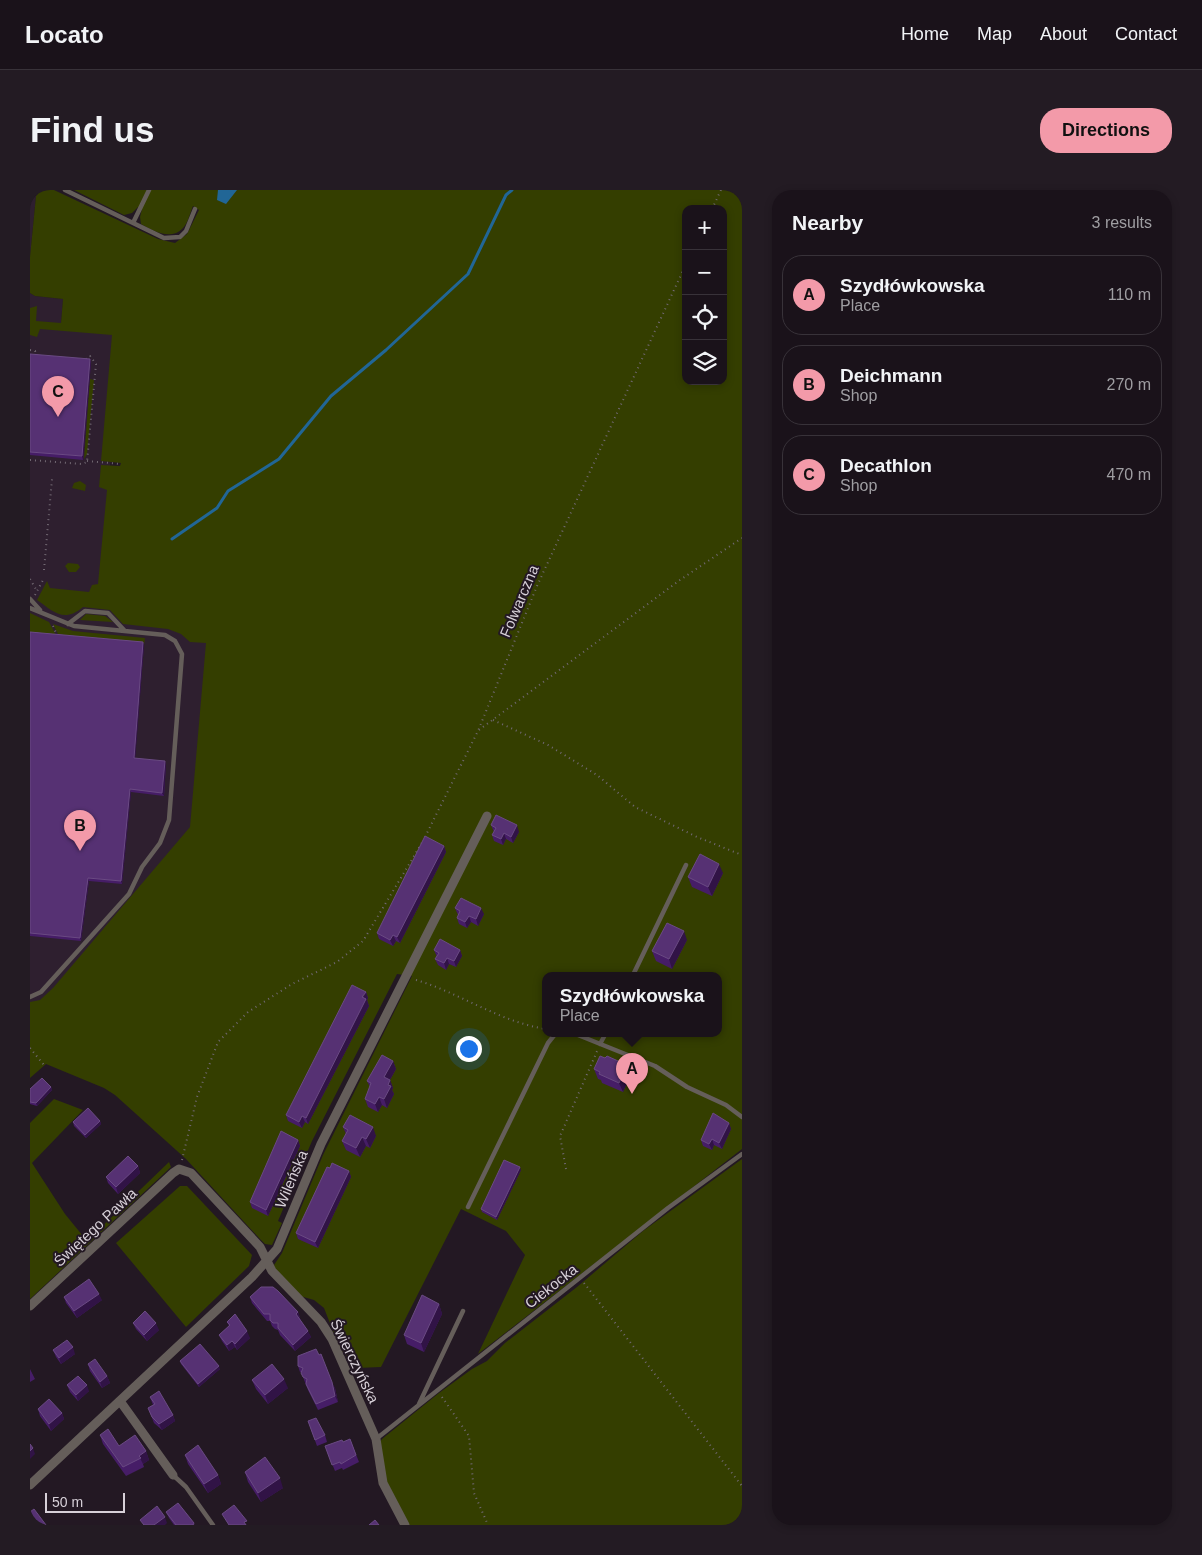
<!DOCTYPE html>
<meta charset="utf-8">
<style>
body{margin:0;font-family:Helvetica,sans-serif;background:#231b23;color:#f1f3f6}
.controls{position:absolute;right:15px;top:15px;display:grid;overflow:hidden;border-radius:10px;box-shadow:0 2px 8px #0003}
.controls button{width:45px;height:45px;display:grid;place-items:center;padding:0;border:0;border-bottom:1px solid #383239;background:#1a121a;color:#f1f3f6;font:25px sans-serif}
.scale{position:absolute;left:15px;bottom:12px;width:80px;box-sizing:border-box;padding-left:5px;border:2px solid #d7d0d8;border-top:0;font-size:14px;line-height:18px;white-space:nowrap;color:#d7d0d8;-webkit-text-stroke:4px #231823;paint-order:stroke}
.you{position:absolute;left:438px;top:858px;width:18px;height:18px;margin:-12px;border:4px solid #fff;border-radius:50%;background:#1a73e8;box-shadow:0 0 0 8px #1a73e833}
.badge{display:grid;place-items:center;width:32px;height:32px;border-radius:50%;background:#f39aa9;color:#111;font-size:16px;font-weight:700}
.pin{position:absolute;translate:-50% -41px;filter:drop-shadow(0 1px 2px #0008)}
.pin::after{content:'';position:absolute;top:26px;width:18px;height:15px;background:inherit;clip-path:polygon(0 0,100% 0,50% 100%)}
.popup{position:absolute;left:512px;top:782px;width:180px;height:65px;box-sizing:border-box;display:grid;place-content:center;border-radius:10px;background:#1a121a;filter:drop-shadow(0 1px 4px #0005);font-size:16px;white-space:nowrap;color:#9f9ea2}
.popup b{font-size:19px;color:#f1f3f6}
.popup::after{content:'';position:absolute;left:50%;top:100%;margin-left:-10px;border:10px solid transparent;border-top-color:#1a121a}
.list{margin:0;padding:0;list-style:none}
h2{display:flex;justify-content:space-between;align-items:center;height:65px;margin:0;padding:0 20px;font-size:21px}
h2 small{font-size:16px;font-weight:400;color:#9f9ea2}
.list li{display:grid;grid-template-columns:32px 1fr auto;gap:15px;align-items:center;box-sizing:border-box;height:80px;margin:0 10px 10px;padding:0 10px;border:1px solid #383239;border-radius:20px}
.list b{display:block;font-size:19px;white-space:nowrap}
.list p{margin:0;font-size:16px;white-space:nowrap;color:#9f9ea2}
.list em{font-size:16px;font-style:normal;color:#9f9ea2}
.icon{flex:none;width:28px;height:28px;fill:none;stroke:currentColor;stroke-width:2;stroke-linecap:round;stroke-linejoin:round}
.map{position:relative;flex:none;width:712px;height:1335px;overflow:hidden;border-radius:20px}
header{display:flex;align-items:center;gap:30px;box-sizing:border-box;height:70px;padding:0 25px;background:#1a121a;border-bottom:1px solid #383239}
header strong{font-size:24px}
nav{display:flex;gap:28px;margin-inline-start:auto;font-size:18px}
.intro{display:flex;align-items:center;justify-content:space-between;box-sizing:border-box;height:120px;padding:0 30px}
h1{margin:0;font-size:35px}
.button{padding:12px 22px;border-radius:20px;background:#f39aa9;color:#111;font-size:18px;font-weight:700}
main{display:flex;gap:30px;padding:0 30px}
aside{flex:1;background:#1a121a;border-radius:20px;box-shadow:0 2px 8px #0003}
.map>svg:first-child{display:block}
.built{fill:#2e1f2f}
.green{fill:#343e00;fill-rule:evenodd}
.water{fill:#216696}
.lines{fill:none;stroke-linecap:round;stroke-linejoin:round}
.stream{stroke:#216696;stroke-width:3}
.path{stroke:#726973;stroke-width:2;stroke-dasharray:1 4;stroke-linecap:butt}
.lane{stroke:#655e5a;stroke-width:4.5}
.street{stroke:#655e5a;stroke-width:9}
.wall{fill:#461d67}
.shaded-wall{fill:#311346}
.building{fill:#563173;stroke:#6a4a83}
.labels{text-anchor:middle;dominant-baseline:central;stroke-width:4;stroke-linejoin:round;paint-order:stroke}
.street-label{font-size:15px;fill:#d7d0d8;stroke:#231823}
</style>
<header>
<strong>Locato</strong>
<nav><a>Home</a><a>Map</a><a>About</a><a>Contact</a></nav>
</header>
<div class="intro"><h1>Find us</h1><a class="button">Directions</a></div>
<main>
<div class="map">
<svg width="712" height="1335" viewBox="0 0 712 1335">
<rect width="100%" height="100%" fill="#231823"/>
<path class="built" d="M0 4 6 6 0 67Z
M0 103 5 106 33 109 31 133 93 139 69 394 197 452 181 640 0 849Z"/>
<path class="green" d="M11 0H24L128 49 145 53 157 44 169 20 163 16C160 23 158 33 153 38 141 51 123 41 111 34L110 27 112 19 108 17 102 23 94 25 44 0H712V959L448 1164 495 1065 476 1041 431 1019 351 1177 327 1178 310 1159 294 1118 284 1110 270 1106 248 1087 244 1075 252 1063 293 965 382 786 367 784 282 951 248 1031 252 1033 242 1055 235 1054 230 1049 156 969 85 905 74 898 16 874 0 888V812L10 810 23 798 160 637 176 453 160 452 151 444 138 439 93 434 80 420 53 417C34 433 24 422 7 410L17 391 20 398 59 402 62 395 68 394 77 300 69 297 71 275 90 276 91 273 71 271 82 145 10 139 7 147 0 145V118L7 116 6 131 31 133 33 109 5 106 0 103V67L6 6ZM656 19H693V191H656ZM516 785H688V843H516Z
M60 189 64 190 57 264 54 269Z
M50 291 56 295 55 301 42 298 44 293Z
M38 373 48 374 50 377 46 382H39L35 376Z
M0 423 19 432 27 447 0 445Z
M56 424 75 426 83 432 50 430Z
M23 434 43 441 115 448 114 455 28 444Z
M24 909 53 920 2 973 35 1024 57 1051 139 972 141 977 0 1109V933Z
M712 969V1335H379L356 1291 350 1252 352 1249 409 1203 442 1179 457 1171 475 1153 547 1097 613 1041Z
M150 996H157L222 1065 219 1076 156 1137 86 1053Z"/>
<path class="water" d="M188 0H207L196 14 187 10Z"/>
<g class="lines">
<path class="stream" d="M142 349 187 318 198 301 249 269 301 206 356 160 438 84 476 5 482 0"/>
<path class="path" d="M682 19 691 0
M0 160 5 161 6 165
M0 270 52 274 57 272 66 174 60 166 56 169
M57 271 91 274
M14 380 22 289
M0 389 7 401
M5 405 13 390
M23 436 27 445
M463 530 518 555 567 585 605 617 667 647 712 665
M449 540 650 390 712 348
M395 647 448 541 507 396 656 74
M386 790C430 803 470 832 516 839
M0 858 14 875
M152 970 167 907 188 852 218 822 262 794 307 772 333 751 393 651
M536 979 530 946 568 859
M554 1093 712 1296
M412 1207 439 1246 444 1303 458 1335"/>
<path class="lane" d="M35 0 134 48 150 47 156 41 165 19
M0 1V0
M103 33 119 0
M0 409 10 420
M0 418 44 436 135 445 145 451 152 464 139 630 130 653 112 677 99 704 11 802 0 807
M38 434 55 421 78 423 94 440
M603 785 656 675
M543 843 625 876 657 897 696 915 712 927
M570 854 576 843
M438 1017 518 853 526 843
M389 1214 433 1121
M346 1249 638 1018 712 964
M143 1285 156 1297 183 1335"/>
<path class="street" d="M0 1116 143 983 149 979 161 983 230 1057 242 1081 291 1132 302 1149 346 1249 353 1293 375 1335
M90 1211 143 1285
M0 1295 222 1087 247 1059 291 954 457 626"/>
</g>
<path class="wall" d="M0 170 61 172 53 270 0 265Z
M0 442 113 452 114 455 105 568 136 574 134 606 101 602 92 694 59 691 51 751 0 746Z
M461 635 489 642 483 653 476 649 473 655 464 651 462 645 464 642Z
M414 656 416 662 370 753 366 751 363 756 349 749 347 743Z
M693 683 682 706 662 697 658 687Z
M425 718 454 724 448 736 441 732 437 738 429 734 427 728 428 725Z
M657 750 642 779 626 771 622 761Z
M404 760H430L432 766 426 777 419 774 416 780 408 775 405 769 407 767Z
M336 802 338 808 337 810 339 816 278 934 275 932 272 938 258 931 256 925Z
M575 868 597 875 601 884 593 902 572 893 571 890 568 889 564 879Z
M363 871 366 879 360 890 363 898 362 900 364 904 357 918 352 915 348 922 338 917 335 909 340 897 337 891Z
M21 897 22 900 7 916 0 914V899Z
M70 931 71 934 56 948 44 936 43 932Z
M699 933 701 939 692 959 684 955 682 960 673 956 671 950Z
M313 937 346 946 340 958 336 956 330 967 316 960 312 951 316 944Z
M268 950 270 956 238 1026 222 1018 220 1012Z
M108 976 110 983 88 1004 78 993 76 987Z
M300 978 319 981 321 987 288 1058 268 1049 266 1043Z
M491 980 467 1030 452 1022 451 1019Z
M34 1107 72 1110 47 1128 36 1113Z
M220 1107 268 1122 270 1128V1129L281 1147 265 1161 250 1145 248 1140 245 1139 242 1136 240 1131H237L222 1113Z
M409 1114 412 1124 394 1162 377 1154 374 1145Z
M197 1132 220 1148 207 1160 205 1157 199 1161 192 1151 189 1145 199 1136Z
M103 1133 129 1140 117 1151 106 1139Z
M23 1160 45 1164 31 1174 26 1167Z
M268 1166 305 1198 308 1212 288 1220 278 1200 271 1182H270L268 1176Z
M150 1171 190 1179 169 1197 151 1174Z
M58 1174 77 1186 80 1193 72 1198 60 1181Z
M0 1179 5 1189 0 1192Z
M222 1190 258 1198 238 1214 226 1199Z
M37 1195 59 1201 48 1211 40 1202Z
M120 1207 143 1225 145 1231 132 1240 124 1233 118 1218 123 1215Z
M8 1219 32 1223 34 1229 21 1241 10 1226Z
M278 1231 295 1245 297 1252 287 1256Z
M70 1245 89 1256 116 1261 119 1270 113 1274 114 1277 96 1286 73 1254Z
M320 1249 329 1272 313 1280 312 1278 305 1281 295 1256 313 1252Z
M155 1265 188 1285 191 1294 178 1303 158 1274Z
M215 1282 253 1298 231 1312 218 1292Z
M136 1322 165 1335H144L139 1328Z"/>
<path class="shaded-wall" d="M60 169 61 172 53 270 52 266Z
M113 452 114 455 105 571 104 568Z
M135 571 136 574 134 606 132 603Z
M100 599 101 602 92 694 91 691Z
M487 635 489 642 483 653 481 647Z
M474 643 476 649 473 655 471 649Z
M414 656 416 662 370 753 367 747Z
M689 674 693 683 682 706 678 697Z
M58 688 59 691 51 751 50 748Z
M451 718 454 724 448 736 446 729Z
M439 726 441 732 437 738 435 732Z
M654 741 657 750 642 779 639 769Z
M363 745 366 751 363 756 360 750Z
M430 760 432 766 426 777 424 771Z
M417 768 419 774 416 780 414 773Z
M336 802 338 808 337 810 339 816 278 934 276 928Z
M363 871 366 879 357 895 354 887Z
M597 875 601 884 593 902 589 893Z
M360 890 363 898 362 900 364 904 357 918 354 909 358 895Z
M21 897 22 900 7 916 6 913Z
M349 907 352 915 348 922 345 914Z
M272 926 275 932 272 938 269 932Z
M70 931 71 934 56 948 55 945Z
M699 933 701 939 692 959 689 953Z
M343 937 346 946 340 958 336 949Z
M332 947 336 956 330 967 326 958Z
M682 949 684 955 682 960 679 954Z
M268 950 270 956 238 1026 236 1020Z
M108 976 110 983 88 1004 86 997Z
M490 977 491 980 467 1030 466 1027Z
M319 981 321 987 288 1058 285 1052Z
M69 1104 72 1110 47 1128 44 1121Z
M409 1114 412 1124 394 1162 391 1153Z
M268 1122 270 1128 268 1130 266 1124Z
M126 1133 129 1140 117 1151 114 1145Z
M217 1141 220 1148 207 1160 205 1154Z
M278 1141 281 1147 265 1161 263 1155Z
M202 1151 205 1157 199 1161 197 1155Z
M43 1157 45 1164 31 1174 29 1168Z
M189 1176 190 1179 169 1197 168 1194Z
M77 1186 80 1193 72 1198 70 1192Z
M254 1189 258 1198 238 1214 235 1205Z
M302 1192 305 1198 308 1212 305 1206Z
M57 1195 59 1201 48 1211 46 1205Z
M32 1223 34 1229 21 1241 19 1234Z
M143 1225 145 1231 132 1240 129 1234Z
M3 1258 5 1264 0 1269V1261Z
M116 1261 119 1270 113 1274 109 1266Z
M188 1285 191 1294 178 1303 174 1294Z
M250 1288 253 1298 231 1312 228 1303Z
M135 1327 137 1333 135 1335H124Z"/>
<path class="building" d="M0 164 60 169 52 266 0 262Z
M0 442 113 452 104 568 135 571 132 603 100 599 91 691 58 688 50 748 0 743Z
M466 625 487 635 481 647 474 643 471 649 462 645 466 638 461 635Z
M395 646 414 656 367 747 363 745 360 750 347 743Z
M670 664 689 674 678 697 658 687Z
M431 708 451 718 446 729 439 726 435 732 427 728 430 721 425 718Z
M637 733 654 741 639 769 622 761Z
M410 749 430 760 424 771 417 768 414 773 405 769 409 763 404 760Z
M322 795 336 802 332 807 336 809 276 928 272 926 269 932 256 925Z
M352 865 363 871 354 887 360 890 358 895 361 896 354 909 349 907 345 914 335 909 341 893 337 891Z
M570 866 575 868 577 866 597 875 589 893 569 884 570 882 564 879Z
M12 888 21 897 6 913 0 912V899Z
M58 918 70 931 55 945 43 932Z
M683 923 699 933 689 953 682 949 679 954 671 950Z
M320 925 343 937 336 949 332 947 326 958 312 951 318 940 313 937Z
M251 941 268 950 236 1020 220 1012Z
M98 966 108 976 86 997 76 987Z
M474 970 490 977 466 1027 451 1019Z
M302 973 319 981 285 1052 266 1043 297 977 300 978Z
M59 1089 69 1104 44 1121 34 1107Z
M231 1097H243L248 1101 268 1122 266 1124 278 1141 263 1155 248 1138V1133H243L240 1130V1124H234L220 1107Z
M392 1105 409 1114 391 1153 374 1145Z
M115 1121 126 1133 114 1145 103 1133Z
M205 1124 217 1141 205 1154 202 1151 197 1155 189 1145 200 1135 197 1132Z
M37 1150 43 1157 29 1168 23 1160Z
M170 1154 189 1176 168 1194 150 1171Z
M286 1159 289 1165 291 1164 302 1192 305 1206 286 1214 276 1194 277 1189 273 1187 271 1183 273 1178 268 1176V1166Z
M65 1169 77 1186 70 1192 58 1174Z
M242 1174 254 1189 235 1205 222 1190Z
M48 1186 57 1195 46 1205 37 1195Z
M129 1201 143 1225 129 1234 122 1227 118 1218 125 1214 120 1207Z
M19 1209 32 1223 19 1234 8 1219Z
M286 1228 295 1245 285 1250 278 1231Z
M78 1239 89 1256 105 1245 116 1261 109 1266 111 1268 93 1277 70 1245Z
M320 1249 326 1265 311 1274 310 1272 302 1275 295 1256 312 1250 313 1252Z
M0 1254 3 1258 0 1261Z
M168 1255 188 1285 174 1294 155 1265Z
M235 1267 250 1288 228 1303 215 1282Z
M148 1313 164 1333 163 1335H146L136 1322Z
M204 1315 217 1331 214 1332 216 1335H199L192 1324Z
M127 1316 135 1327 124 1335H114L110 1330Z
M4 1319 16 1335H0V1322Z
M345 1330 349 1335H339Z"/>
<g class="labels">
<g class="street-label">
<text transform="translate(489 411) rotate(-67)">Folwarczna</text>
<text transform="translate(261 989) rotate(-67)">Wileńska</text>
<text transform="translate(65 1037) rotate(-43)">Świętego Pawła</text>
<text transform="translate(521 1096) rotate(-38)">Ciekocka</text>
<text transform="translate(325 1171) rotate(64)">Świerczyńska</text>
</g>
</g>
</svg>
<div class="controls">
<button>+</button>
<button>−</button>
<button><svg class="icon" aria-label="locate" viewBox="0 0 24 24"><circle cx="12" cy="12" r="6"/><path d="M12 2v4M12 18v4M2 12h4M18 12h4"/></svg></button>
<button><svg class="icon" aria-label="layers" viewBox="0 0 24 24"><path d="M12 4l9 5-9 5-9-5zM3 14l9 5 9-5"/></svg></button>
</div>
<div class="scale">50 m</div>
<div class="you"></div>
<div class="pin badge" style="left:602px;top:904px">A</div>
<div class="popup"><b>Szydłówkowska</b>Place</div>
<div class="pin badge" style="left:50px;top:661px">B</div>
<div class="pin badge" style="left:28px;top:227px">C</div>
</div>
<aside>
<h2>Nearby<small>3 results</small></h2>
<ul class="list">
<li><span class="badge">A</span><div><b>Szydłówkowska</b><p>Place</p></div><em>110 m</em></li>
<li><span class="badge">B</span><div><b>Deichmann</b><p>Shop</p></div><em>270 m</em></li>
<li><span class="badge">C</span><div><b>Decathlon</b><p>Shop</p></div><em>470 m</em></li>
</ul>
</aside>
</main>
